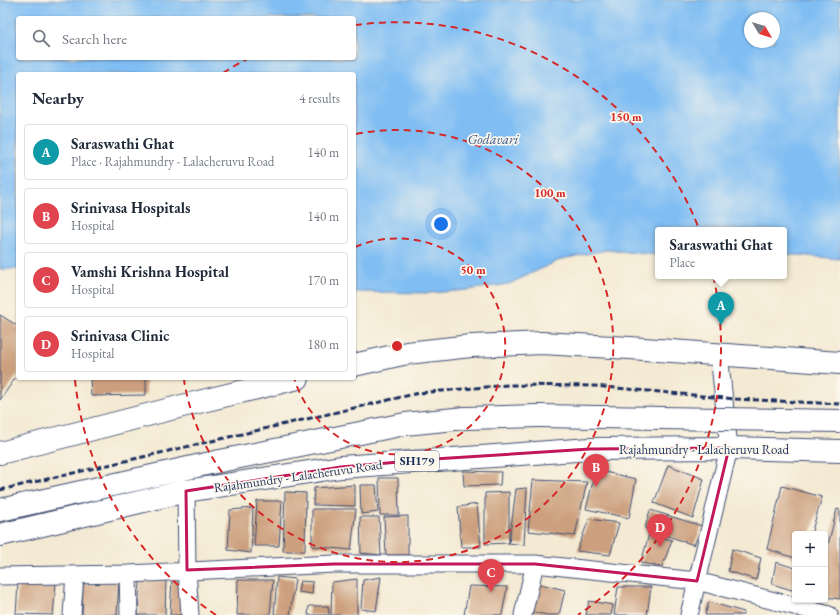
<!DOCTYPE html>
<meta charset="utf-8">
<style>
body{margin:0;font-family:"EB Garamond",serif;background:#f2f2f3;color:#1f2937}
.controls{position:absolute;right:12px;bottom:12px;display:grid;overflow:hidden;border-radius:4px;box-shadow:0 1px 3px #0004}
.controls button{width:36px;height:36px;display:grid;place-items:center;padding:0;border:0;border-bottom:1px solid #e0e1e3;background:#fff;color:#1f2937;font:20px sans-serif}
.compass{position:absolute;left:744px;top:12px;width:36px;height:36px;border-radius:50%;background:#fff;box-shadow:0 1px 3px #0004;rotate:128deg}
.you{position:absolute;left:441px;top:224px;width:14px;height:14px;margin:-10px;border:3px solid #fff;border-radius:50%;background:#1a73e8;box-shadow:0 0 0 6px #1a73e833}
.badge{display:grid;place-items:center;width:26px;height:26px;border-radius:50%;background:#111827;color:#fff;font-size:13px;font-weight:700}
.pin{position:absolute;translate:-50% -33px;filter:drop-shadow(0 1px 2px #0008)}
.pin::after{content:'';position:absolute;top:21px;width:14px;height:12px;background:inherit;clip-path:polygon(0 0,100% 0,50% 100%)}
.popup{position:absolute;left:655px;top:227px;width:132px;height:52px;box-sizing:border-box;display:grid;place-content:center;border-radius:4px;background:#fff;filter:drop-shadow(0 1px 3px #0005);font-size:13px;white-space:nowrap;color:#747a83}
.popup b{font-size:15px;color:#1f2937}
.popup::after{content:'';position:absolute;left:50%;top:100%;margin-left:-8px;border:8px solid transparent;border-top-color:#fff}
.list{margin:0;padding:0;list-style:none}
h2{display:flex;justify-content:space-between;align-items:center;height:52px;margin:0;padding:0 16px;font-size:17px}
h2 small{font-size:13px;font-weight:400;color:#747a83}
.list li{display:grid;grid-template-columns:26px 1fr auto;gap:12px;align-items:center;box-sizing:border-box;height:56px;margin:0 8px 8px;padding:0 8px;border:1px solid #e0e1e3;border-radius:4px}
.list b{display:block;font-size:15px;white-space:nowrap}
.list p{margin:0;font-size:13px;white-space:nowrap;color:#747a83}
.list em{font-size:13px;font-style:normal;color:#747a83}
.icon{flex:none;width:22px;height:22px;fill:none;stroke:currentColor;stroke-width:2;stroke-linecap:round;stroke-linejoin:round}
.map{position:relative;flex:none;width:840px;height:615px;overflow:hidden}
.search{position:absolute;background:#fff;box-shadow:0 1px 3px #0004;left:16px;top:16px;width:340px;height:44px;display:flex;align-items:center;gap:10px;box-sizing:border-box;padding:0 14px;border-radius:4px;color:#747a83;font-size:15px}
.panel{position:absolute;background:#fff;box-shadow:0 1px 3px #0004;left:16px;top:72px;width:340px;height:308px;border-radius:4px}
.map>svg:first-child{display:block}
.water{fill:#7fbdf3;stroke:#4d76a8;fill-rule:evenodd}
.building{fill:#cca07e}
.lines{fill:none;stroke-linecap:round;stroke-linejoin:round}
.street-casing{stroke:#3c4b70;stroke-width:19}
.secondary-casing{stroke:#3c4b70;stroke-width:24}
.primary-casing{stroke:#3c4b70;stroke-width:24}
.street{stroke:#fff;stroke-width:17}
.secondary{stroke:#fff;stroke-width:22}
.primary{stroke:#fff;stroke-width:22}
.rail{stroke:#1b2f5e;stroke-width:3;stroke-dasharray:6 3;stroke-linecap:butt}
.primary-bridge-casing{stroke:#3c4b70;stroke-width:24;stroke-linecap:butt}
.primary-bridge{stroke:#fff;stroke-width:22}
.marked{fill:none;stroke:#c2185b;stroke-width:3;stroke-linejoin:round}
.ring{fill:none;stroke:#d62828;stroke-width:2;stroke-dasharray:7 5}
.labels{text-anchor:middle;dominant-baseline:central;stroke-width:3.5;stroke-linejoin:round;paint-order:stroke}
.shield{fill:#fbf7ec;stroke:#5e6b89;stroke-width:1}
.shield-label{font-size:12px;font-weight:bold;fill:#1b2f5e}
.street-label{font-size:13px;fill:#1b2f5e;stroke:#fbf7ec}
.water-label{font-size:14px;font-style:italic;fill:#395a8b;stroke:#fbf7ec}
.centre{fill:#d62828;stroke:#fbf7ec;stroke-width:2}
.ring-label{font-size:12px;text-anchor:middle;font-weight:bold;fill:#d62828;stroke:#fbf7ec;stroke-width:3.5;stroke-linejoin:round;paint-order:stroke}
</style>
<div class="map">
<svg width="840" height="615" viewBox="0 0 840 615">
<rect width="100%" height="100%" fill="#fbf7ec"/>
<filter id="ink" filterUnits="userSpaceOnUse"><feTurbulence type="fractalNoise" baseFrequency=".025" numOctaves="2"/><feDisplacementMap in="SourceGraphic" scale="8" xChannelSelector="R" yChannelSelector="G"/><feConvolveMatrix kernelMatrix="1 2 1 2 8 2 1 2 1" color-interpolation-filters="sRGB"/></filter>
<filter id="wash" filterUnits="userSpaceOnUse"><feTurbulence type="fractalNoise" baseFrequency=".012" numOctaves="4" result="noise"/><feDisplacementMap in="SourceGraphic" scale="16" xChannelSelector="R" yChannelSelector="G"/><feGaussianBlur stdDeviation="0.9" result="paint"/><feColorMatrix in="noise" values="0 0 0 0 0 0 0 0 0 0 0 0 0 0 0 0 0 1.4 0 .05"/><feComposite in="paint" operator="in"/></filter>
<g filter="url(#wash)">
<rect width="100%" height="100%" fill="#f4ead3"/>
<path class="water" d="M0 0H840V259L797 255H784V230H658V255L606 250 562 259 509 284 468 290 430 293 354 292V74H18V269H0ZM18 18H354V58H18ZM750 18H774V42H750Z"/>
<g id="blocks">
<path class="building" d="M0 315 18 326V374L0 400Z
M90 378H146V395L91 396Z
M668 465 704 479 693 518 654 503Z
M596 470 636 479 629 518 586 509Z
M463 471 501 472 500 485 464 486Z
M379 478H398L399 515H380Z
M533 480 587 482 575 536 528 531Z
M355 485V506L313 505 314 488Z
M360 485H376L378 512 361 514Z
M782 486 822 497 811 534H795V558L767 549Z
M527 488 524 545 509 543 516 489Z
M285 492 306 493 305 551H283Z
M509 492V543L485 544V493Z
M257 501H282L279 546H254Z
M477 504 481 547H461L458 507Z
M253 508 251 553 228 550 230 510Z
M312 509H356L351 550 312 546Z
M837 509 840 510V599L825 597V557Z
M650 510 702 526 694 545 645 528Z
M408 516V555H386L384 517Z
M360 517H379L381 555 361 553Z
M589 519 619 523 610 555 577 551Z
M649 534 672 540 662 567 641 563Z
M732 549 761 558 756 580 728 571Z
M776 562 795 568V591L772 584Z
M277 577 295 579 290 615H274Z
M381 577 376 611 361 609 363 580Z
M357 579V615H331L332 582Z
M140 580 166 581 165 615H138Z
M172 580 186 582 184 615H170Z
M238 580H273L270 615H237Z
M119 581 117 615H82L83 584Z
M300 581 313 582 312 594 298 592Z
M532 582 565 590 559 615H547L528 611Z
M18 583H56L53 615 16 614Z
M469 586 507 587 502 615H464Z
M618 587H651L647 615H614Z
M589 601 613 605 611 615H586Z
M709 602 744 612 743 615H705Z
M309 606H328L329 615H308Z"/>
</g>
</g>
<g filter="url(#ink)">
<use href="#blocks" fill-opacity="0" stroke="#3c4b70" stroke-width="1"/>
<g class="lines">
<defs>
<path id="street" d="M186 491 187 570 190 615
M128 574 129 615
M0 576 128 574 334 564H535L697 581 829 615
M72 615 75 575
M523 615 535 564
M689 615 729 448 719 354"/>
<path id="secondary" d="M354 365 407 353 471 346 542 343 630 348 840 363
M0 453 182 406 298 378"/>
<path id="primary" d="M0 510 215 462 405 424 465 418 538 416
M0 535 186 491 341 467 590 449 729 448 840 451"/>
</defs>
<use href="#street" class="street-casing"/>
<use href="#secondary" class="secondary-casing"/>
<use href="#primary" class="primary-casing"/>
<use href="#street" class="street"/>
<use href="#secondary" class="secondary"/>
<use href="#primary" class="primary"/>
<path class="rail" d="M0 490 419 393 508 385 594 386 736 399 840 404"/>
<defs>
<path id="primary-bridge" d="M538 416 840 421"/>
</defs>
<use href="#primary-bridge" class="primary-bridge-casing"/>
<use href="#primary-bridge" class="primary-bridge"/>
</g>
</g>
<path class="marked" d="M729 448 697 581 535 564H334L187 570 186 491 341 467 434 459 590 449Z"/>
<g class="ring">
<path d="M355 247A108 108 0 1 1 294 378"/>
<path d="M356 134A216 216 0 1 1 184 380"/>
<path d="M216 615A324 324 0 0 1 75 380M223 73A324 324 0 0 1 247 59M355 25A324 324 0 0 1 578 615"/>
</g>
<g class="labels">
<rect class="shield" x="395" y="451" width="44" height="20" rx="3"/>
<g class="shield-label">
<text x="417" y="461">SH179</text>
</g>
<g class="street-label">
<text x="704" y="449">Rajahmundry - Lalacheruvu Road</text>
<text transform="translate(298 476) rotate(-8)">Rajahmundry - Lalacheruvu Road</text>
</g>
<g class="water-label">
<text x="493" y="139">Godavari</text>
</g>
</g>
<circle cx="397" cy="346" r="6" class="centre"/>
<g class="ring-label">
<text x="626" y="121">150 m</text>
<text x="550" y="197">100 m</text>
<text x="473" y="274">50 m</text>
</g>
</svg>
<div class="controls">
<button>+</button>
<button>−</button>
</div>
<svg class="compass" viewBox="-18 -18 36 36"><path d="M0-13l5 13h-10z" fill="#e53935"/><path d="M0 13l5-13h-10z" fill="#747a83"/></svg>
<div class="you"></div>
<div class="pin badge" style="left:721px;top:325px;background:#0f9aa8">A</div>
<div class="popup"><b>Saraswathi Ghat</b>Place</div>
<div class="pin badge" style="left:596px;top:487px;background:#e0444e">B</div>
<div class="pin badge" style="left:491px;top:592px;background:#e0444e">C</div>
<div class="pin badge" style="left:660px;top:547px;background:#e0444e">D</div>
<div class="search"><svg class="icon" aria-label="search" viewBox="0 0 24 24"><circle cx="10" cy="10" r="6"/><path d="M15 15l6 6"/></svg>Search here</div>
<section class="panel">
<h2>Nearby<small>4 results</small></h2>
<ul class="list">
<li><span class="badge" style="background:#0f9aa8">A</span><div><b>Saraswathi Ghat</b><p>Place · Rajahmundry - Lalacheruvu Road</p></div><em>140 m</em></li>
<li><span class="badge" style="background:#e0444e">B</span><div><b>Srinivasa Hospitals</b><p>Hospital</p></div><em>140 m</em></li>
<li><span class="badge" style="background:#e0444e">C</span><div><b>Vamshi Krishna Hospital</b><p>Hospital</p></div><em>170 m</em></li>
<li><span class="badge" style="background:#e0444e">D</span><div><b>Srinivasa Clinic</b><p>Hospital</p></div><em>180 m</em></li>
</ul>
</section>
</div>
